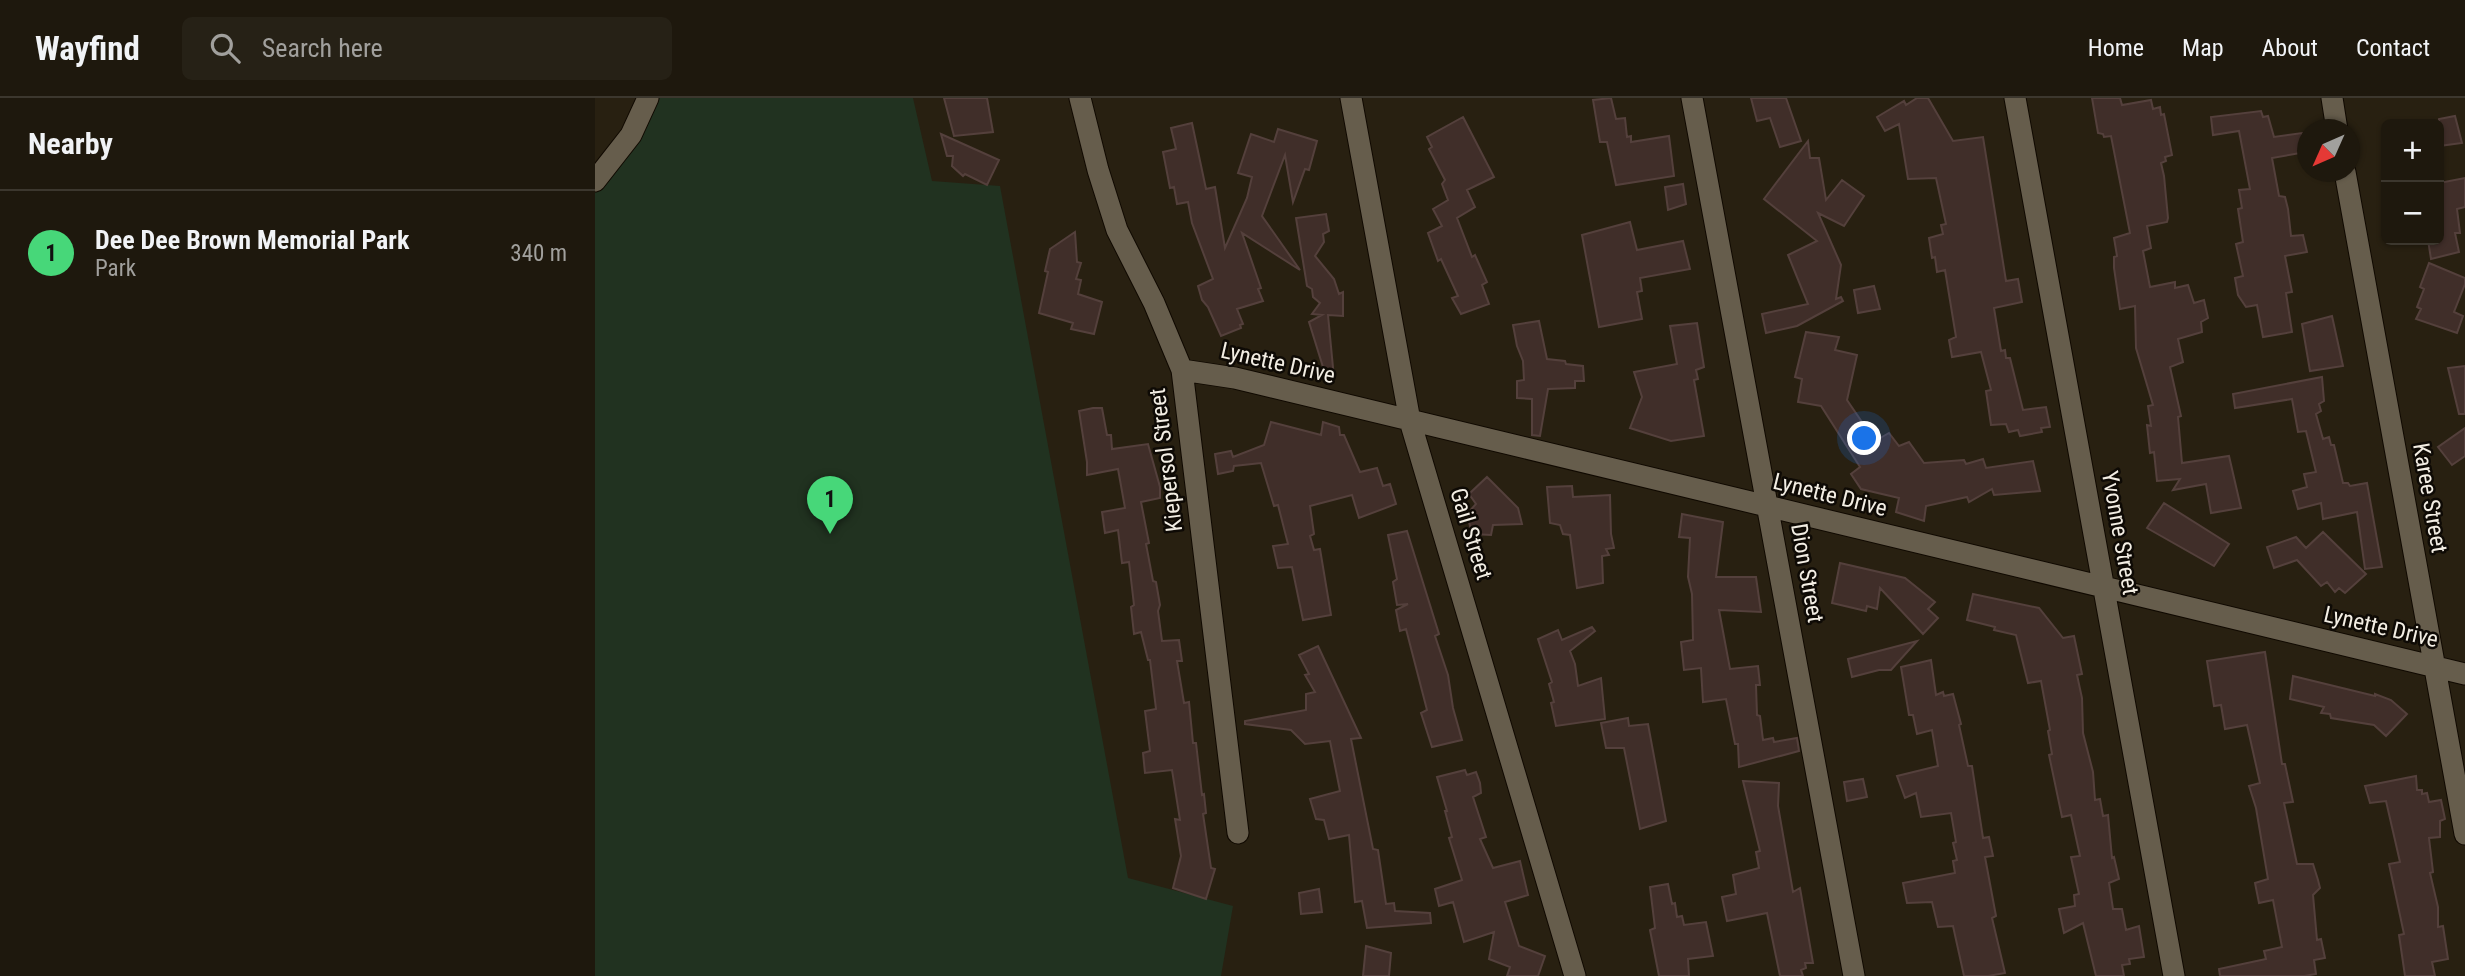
<!DOCTYPE html>
<meta charset="utf-8">
<style>
body{margin:0;font-family:"Roboto Condensed",sans-serif;background:#262116;color:#f1f3f6}
.controls{position:absolute;right:21px;top:21px;display:grid;overflow:hidden;border-radius:10px;box-shadow:0 2px 5px #0004}
.controls button{width:63px;height:63px;display:grid;place-items:center;padding:0;border:0;border-bottom:2px solid #3c372e;background:#1e180d;color:#f1f3f6;font:35px sans-serif}
.compass{position:absolute;left:1702px;top:21px;width:63px;height:63px;border-radius:50%;background:#1e180d;box-shadow:0 2px 5px #0004;rotate:225deg}
.you{position:absolute;left:1270px;top:341px;width:24px;height:24px;margin:-18px;border:5px solid #fff;border-radius:50%;background:#1a73e8;box-shadow:0 0 0 10px #1a73e833}
.badge{display:grid;place-items:center;width:46px;height:46px;border-radius:50%;background:#47d779;color:#111;font-size:23px;font-weight:700}
.pin{position:absolute;translate:-50% -58px;filter:drop-shadow(0 2px 4px #0008)}
.pin::after{content:'';position:absolute;top:37px;width:24px;height:21px;background:inherit;clip-path:polygon(0 0,100% 0,50% 100%)}
.list{margin:0;padding:0;list-style:none}
h2{display:flex;justify-content:space-between;align-items:center;height:91px;margin:0;padding:0 28px;font-size:30px}
h2 small{font-size:23px;font-weight:400;color:#a1a09d}
.list li{display:grid;grid-template-columns:46px 1fr auto;gap:21px;align-items:center;box-sizing:border-box;height:126px;padding:0 28px;border-top:2px solid #3c372e}
.list b{display:block;font-size:26px;white-space:nowrap}
.list p{margin:0;font-size:23px;white-space:nowrap;color:#a1a09d}
.list em{font-size:23px;font-style:normal;color:#a1a09d}
.icon{flex:none;width:38px;height:38px;fill:none;stroke:currentColor;stroke-width:2;stroke-linecap:round;stroke-linejoin:round}
.map{position:relative;flex:none;width:1870px;height:878px;overflow:hidden}
header{display:flex;align-items:center;gap:42px;box-sizing:border-box;height:98px;padding:0 35px;background:#1e180d;border-bottom:2px solid #3c372e}
header strong{font-size:33px}
nav{display:flex;gap:38px;margin-inline-start:auto;font-size:24px}
.search{width:490px;height:63px;background:#262116;display:flex;align-items:center;gap:18px;box-sizing:border-box;padding:0 24px;border-radius:10px;color:#a1a09d;font-size:26px}
main{display:flex}
aside{flex:1;background:#1e180d}
.map>svg:first-child{display:block}
.green{fill:#213220}
.building{fill:#402e29;stroke:#54403c;stroke-width:2}
.lines{fill:none;stroke-linecap:round;stroke-linejoin:round}
.minor-casing{stroke:#100900;stroke-width:23}
.minor{stroke:#665d4c;stroke-width:21}
.labels{text-anchor:middle;dominant-baseline:central;stroke-width:5;stroke-linejoin:round;paint-order:stroke}
.street-label{font-size:23px;fill:#f3eee4;stroke:#0e0a05}
</style>
<header>
<strong>Wayfind</strong>
<div class="search"><svg class="icon" aria-label="search" viewBox="0 0 24 24"><circle cx="10" cy="10" r="6"/><path d="M15 15l6 6"/></svg>Search here</div>
<nav><a>Home</a><a>Map</a><a>About</a><a>Contact</a></nav>
</header>
<main>
<aside>
<h2>Nearby<small></small></h2>
<ul class="list">
<li><span class="badge">1</span><div><b>Dee Dee Brown Memorial Park</b><p>Park</p></div><em>340 m</em></li>
</ul>
</aside>
<div class="map">
<svg width="1870" height="878" viewBox="0 0 1870 878">
<rect width="100%" height="100%" fill="#282011"/>
<path class="green" d="M47 0H318L337 83 405 88 533 780 638 808 626 878H0V92Z"/>
<path class="building" d="M349 0H392L398 34 359 38Z
M1016 0 1021 21 1030 20 1032 39 1036 38V44L1074 38 1079 78 1021 87 1012 44H1005L998 2Z
M1156 0H1191L1206 43 1185 49 1175 20 1162 23Z
M1322 0H1333L1358 43 1388 39 1411 183 1423 181 1427 204 1399 210 1406 253 1410 252 1411 260H1415L1428 312 1451 309 1455 329 1446 330 1447 334 1425 338 1423 332 1414 334 1411 326 1396 327 1391 293 1396 292 1386 254 1357 259 1354 242 1361 239 1350 172 1342 174 1340 159 1337 160 1334 140 1348 136 1346 127 1351 126 1341 80 1313 81 1304 26 1290 33 1282 19 1309 3 1311 7Z
M1497 0H1525L1527 7 1556 2 1558 11 1565 9 1566 17 1569 16 1577 57 1570 59 1571 63 1566 65 1569 78 1573 120 1572 124 1552 128 1556 150 1548 153 1555 189 1580 184V190L1593 187 1599 205 1609 202 1613 220 1606 224 1607 234 1583 241 1588 264 1575 269 1586 318 1583 319 1587 365 1634 358 1646 410 1616 415 1611 386 1578 392 1585 381 1562 383 1559 354 1555 355 1552 327 1556 328 1553 308 1558 307 1541 250 1540 208 1525 211 1519 170V159L1522 158 1519 140 1535 135 1516 38 1509 39 1508 36 1503 35Z
M1666 13 1668 19 1673 18 1679 39 1707 35 1711 54 1677 60 1684 98 1690 99 1693 111 1696 138 1708 137 1712 154 1690 158 1697 194 1691 195 1697 234 1668 239 1662 207 1651 209 1643 197 1640 180 1648 178 1641 146 1648 144 1643 111 1647 110 1644 92 1655 91 1644 33 1618 37 1616 19Z
M1860 18 1867 45 1844 48V21Z
M868 19 899 79 872 92 880 109 862 120 877 159 880 157 892 184 887 187 894 206 866 216 857 200 863 198 846 161 843 163 833 135 847 128 838 111 853 102 847 86 850 82 834 51 837 49 832 39Z
M597 25 611 91 620 89 630 150 652 100 657 79 643 75 656 36 679 44 683 31 722 43 714 72 710 71 698 104 690 57 667 118 705 172 647 135 666 190 663 191 668 203 642 211 648 226 645 227 646 230 626 238 613 209 607 202 603 188 618 181 597 125 593 104 582 106 579 89 575 90 568 54 581 51 576 30Z
M346 36 404 62 392 87 370 76 368 78 357 68 358 58H352Z
M1213 43 1215 60H1224L1231 102 1247 82 1269 98 1249 128 1223 115 1246 167 1241 201 1246 199 1248 203 1202 228 1171 235 1167 216 1213 206 1193 157 1222 143 1169 101Z
M1870 80V109L1862 111 1865 135H1860L1864 154 1836 161 1833 142H1844V85Z
M1088 86 1091 106 1073 112 1070 89Z
M731 116 734 133 728 136 729 144 720 158 739 181 744 196 748 194V218L733 217 739 280 732 282 714 224 727 217 717 216 725 205 718 199 717 191 712 188 701 120Z
M1035 124 1042 152 1088 143 1095 171 1045 180 1047 193 1042 194 1047 221 1004 229 987 137Z
M480 134 482 164 486 165 481 181 486 182 483 196 507 204 499 236 476 231 478 225 444 215 453 174 450 173 455 151Z
M1834 165 1870 180V186L1859 214 1868 218 1862 235 1821 221 1826 211 1822 209 1829 191 1825 189Z
M1279 188 1285 211 1263 215 1259 192Z
M1737 218 1748 268 1715 273 1707 226Z
M944 223 952 261 970 263 971 266 988 268 989 283H980V290L953 291 945 338 937 337V301L922 300V283L929 282 928 263 922 248 918 227Z
M1102 225 1109 269 1101 272 1103 281 1099 282 1109 338 1076 343 1035 330 1047 299 1039 274 1082 266 1075 228Z
M1211 234 1244 239 1240 252 1262 257 1252 302 1280 343 1294 335 1304 348 1314 344 1329 365 1369 362 1371 366 1388 361 1391 370 1438 363 1445 393 1399 397 1397 391 1374 404 1372 399 1331 408 1329 423 1301 414 1304 400 1266 391 1256 376 1265 369 1226 308 1203 304 1207 281 1200 279Z
M1870 268V316H1864L1853 270Z
M1727 279 1729 303 1724 306 1726 313 1721 316 1728 341 1734 339 1736 347H1739L1748 385H1753L1755 388 1772 385 1787 469 1770 471 1762 414 1728 421 1726 405 1703 411 1698 393 1712 389 1709 376 1721 374 1711 333 1703 334 1697 301 1640 310 1638 296Z
M498 310H507L512 337H516L517 351 553 346 565 389V400L546 404 554 445 551 446 558 483 561 484 565 507 563 513 567 543 584 542 587 563H582L589 605 594 604 598 645H601L607 697 609 696 611 715 608 716 616 770 620 771 611 801 578 790 586 758 580 721 585 722 577 672 550 675 548 655 555 653 550 613 561 611 555 562H553L546 534 539 536 536 509 539 507 534 464 527 465 523 432 510 435 507 414 530 410 523 371 492 377V364L484 313Z
M676 324 726 337 728 324 744 329 745 337H749L765 374 782 370 788 388 795 386 801 406 764 420 757 397 715 408 719 436 715 438 719 452 725 451 736 517 708 522 697 469 683 470 678 448 693 446 683 407 679 408 666 365 639 368 638 373 623 376 620 356 636 353 638 359 669 347Z
M1870 330V358L1857 367 1843 349Z
M892 379 923 410 927 426 898 427 896 437 877 436 872 416 881 406 874 396Z
M977 388 978 399 1015 397 1016 436 1019 450 1011 451 1014 457 1007 458 1008 485 982 490 975 437 968 436 965 427 955 425 952 389Z
M1569 405 1634 446 1619 468 1552 430Z
M1087 416 1128 424 1121 479H1161L1166 514 1124 512 1135 571 1163 568 1165 587H1161L1162 617 1165 618 1168 642 1178 640 1179 644 1202 640 1204 653 1144 669 1143 646H1140L1131 601 1108 604 1106 570 1089 572 1086 544 1098 542 1097 496 1093 479 1095 440 1084 439Z
M812 433 844 536 840 538 853 577 858 610 867 642 837 649 826 615 832 612 811 531 805 533 801 512 813 506 802 507 798 484 802 481 793 437Z
M1728 434 1771 476 1750 495 1744 490 1740 494 1732 484 1726 488 1702 462 1679 470 1672 449 1701 439 1711 450Z
M1245 465 1310 480 1340 504 1333 511 1343 520 1328 536 1285 490 1282 511 1272 508 1271 513 1237 505Z
M1378 496 1444 510 1468 540 1479 538 1487 576 1482 577 1487 600 1488 635 1498 674 1500 702 1505 701 1508 718 1513 717 1517 760 1519 759 1524 781 1514 785 1518 811H1527L1531 832 1544 828 1549 859 1534 861 1535 866 1527 867 1529 878H1501L1488 825 1469 835 1464 811 1480 808 1479 797 1484 796 1476 759 1485 758 1476 717 1467 719 1454 657 1457 656 1453 633 1455 632 1446 583 1433 585 1421 537 1399 532 1400 529 1372 522Z
M997 529 1000 533 975 553 980 566 983 588 1006 580 1010 621 961 628 956 605 959 604 954 586 957 584 943 541 963 532 967 542Z
M1322 543 1296 572H1284L1257 579 1253 561Z
M723 548 766 640 756 641 778 751 783 752 791 806 799 805 800 813 835 815 836 825 772 830 767 803 760 804 754 737 734 741 729 722 721 721 715 701 745 693 735 643 710 646 696 632 650 626V623L711 612V596L720 594 710 577 714 576 704 557Z
M1670 554 1687 666H1690L1698 704 1689 705 1702 766H1718L1723 782 1725 790 1718 797 1722 842 1726 841 1730 860 1719 862 1721 876 1709 878H1625L1624 871 1671 861 1669 853 1687 849 1678 802 1664 805 1660 785 1673 781 1661 710 1654 688 1665 685 1652 627 1630 631 1626 607 1619 608 1612 563Z
M1336 562 1341 597 1348 594 1349 598 1358 596 1366 626 1364 627 1373 668H1377L1388 740 1394 739 1398 758 1390 759 1401 818 1397 820 1410 875 1393 878H1369L1358 828 1343 829 1337 804 1312 805 1308 785 1360 775 1358 763 1362 762 1358 745 1361 744 1356 715 1326 719 1321 695 1310 700 1302 678 1343 668 1337 632 1322 636 1318 617H1314L1306 569Z
M1698 578 1780 598V596L1796 602 1812 616 1791 638 1779 627 1736 620 1735 616 1726 615 1729 609 1695 601Z
M1033 620 1034 628 1053 626 1071 723 1045 731 1029 650H1011L1006 625Z
M870 672 872 677 881 674 885 685 886 695 878 699 891 739 885 741 898 770 925 763 933 797 910 804 924 848 950 858 943 878H912L915 869 894 861 899 834 869 844 858 804 844 808 840 791 867 782 854 740 857 739 850 713H852L842 679Z
M1821 678 1822 692H1827V696L1832 695 1834 704 1846 702 1850 721 1845 723V739L1834 740 1838 774 1835 775 1843 809V829L1848 828 1853 861 1837 864 1840 878H1810L1804 837 1809 836 1794 766 1805 764 1791 703 1775 705 1770 688Z
M1268 681 1272 699 1252 703 1249 684Z
M1148 683 1184 685 1183 708 1198 794 1205 790 1218 865H1210L1211 870 1206 872 1208 878H1185L1172 815 1132 823 1127 799 1141 796 1138 777 1164 770 1161 754 1165 753Z
M1073 786 1077 806 1080 805 1082 819 1087 818 1089 827 1111 824 1118 858 1093 861 1094 878H1064L1055 832 1060 830 1055 789Z
M724 791 727 814 706 816 704 795Z
M771 848 796 855 794 878H768Z"/>
<g class="lines">
<defs>
<path id="minor" d="M485 0 503 72 522 132 559 205 587 272 643 735
M756 0 815 323 980 878
M1097 0 1259 878
M1420 0 1579 878
M1737 0 1742 32
M1750 74 1870 736
M0 83 36 37 53 0
M587 272 640 280 1870 576"/>
</defs>
<use href="#minor" class="minor-casing"/>
<use href="#minor" class="minor"/>
</g>
<g class="labels">
<g class="street-label">
<text transform="translate(683 265) rotate(13)">Lynette Drive</text>
<text transform="translate(571 362) rotate(-97)">Kiepersol Street</text>
<text transform="translate(1235 397) rotate(14)">Lynette Drive</text>
<text transform="translate(1835 400) rotate(80)">Karee Street</text>
<text transform="translate(1525 435) rotate(80)">Yvonne Street</text>
<text transform="translate(876 436) rotate(73)">Gail Street</text>
<text transform="translate(1212 475) rotate(80)">Dion Street</text>
<text transform="translate(1786 529) rotate(13)">Lynette Drive</text>
</g>
</g>
</svg>
<div class="controls">
<button>+</button>
<button>−</button>
</div>
<svg class="compass" viewBox="-18 -18 36 36"><path d="M0-13l5 13h-10z" fill="#e53935"/><path d="M0 13l5-13h-10z" fill="#a1a09d"/></svg>
<div class="you"></div>
<div class="pin badge" style="left:235px;top:436px">1</div>
</div>
</main>
